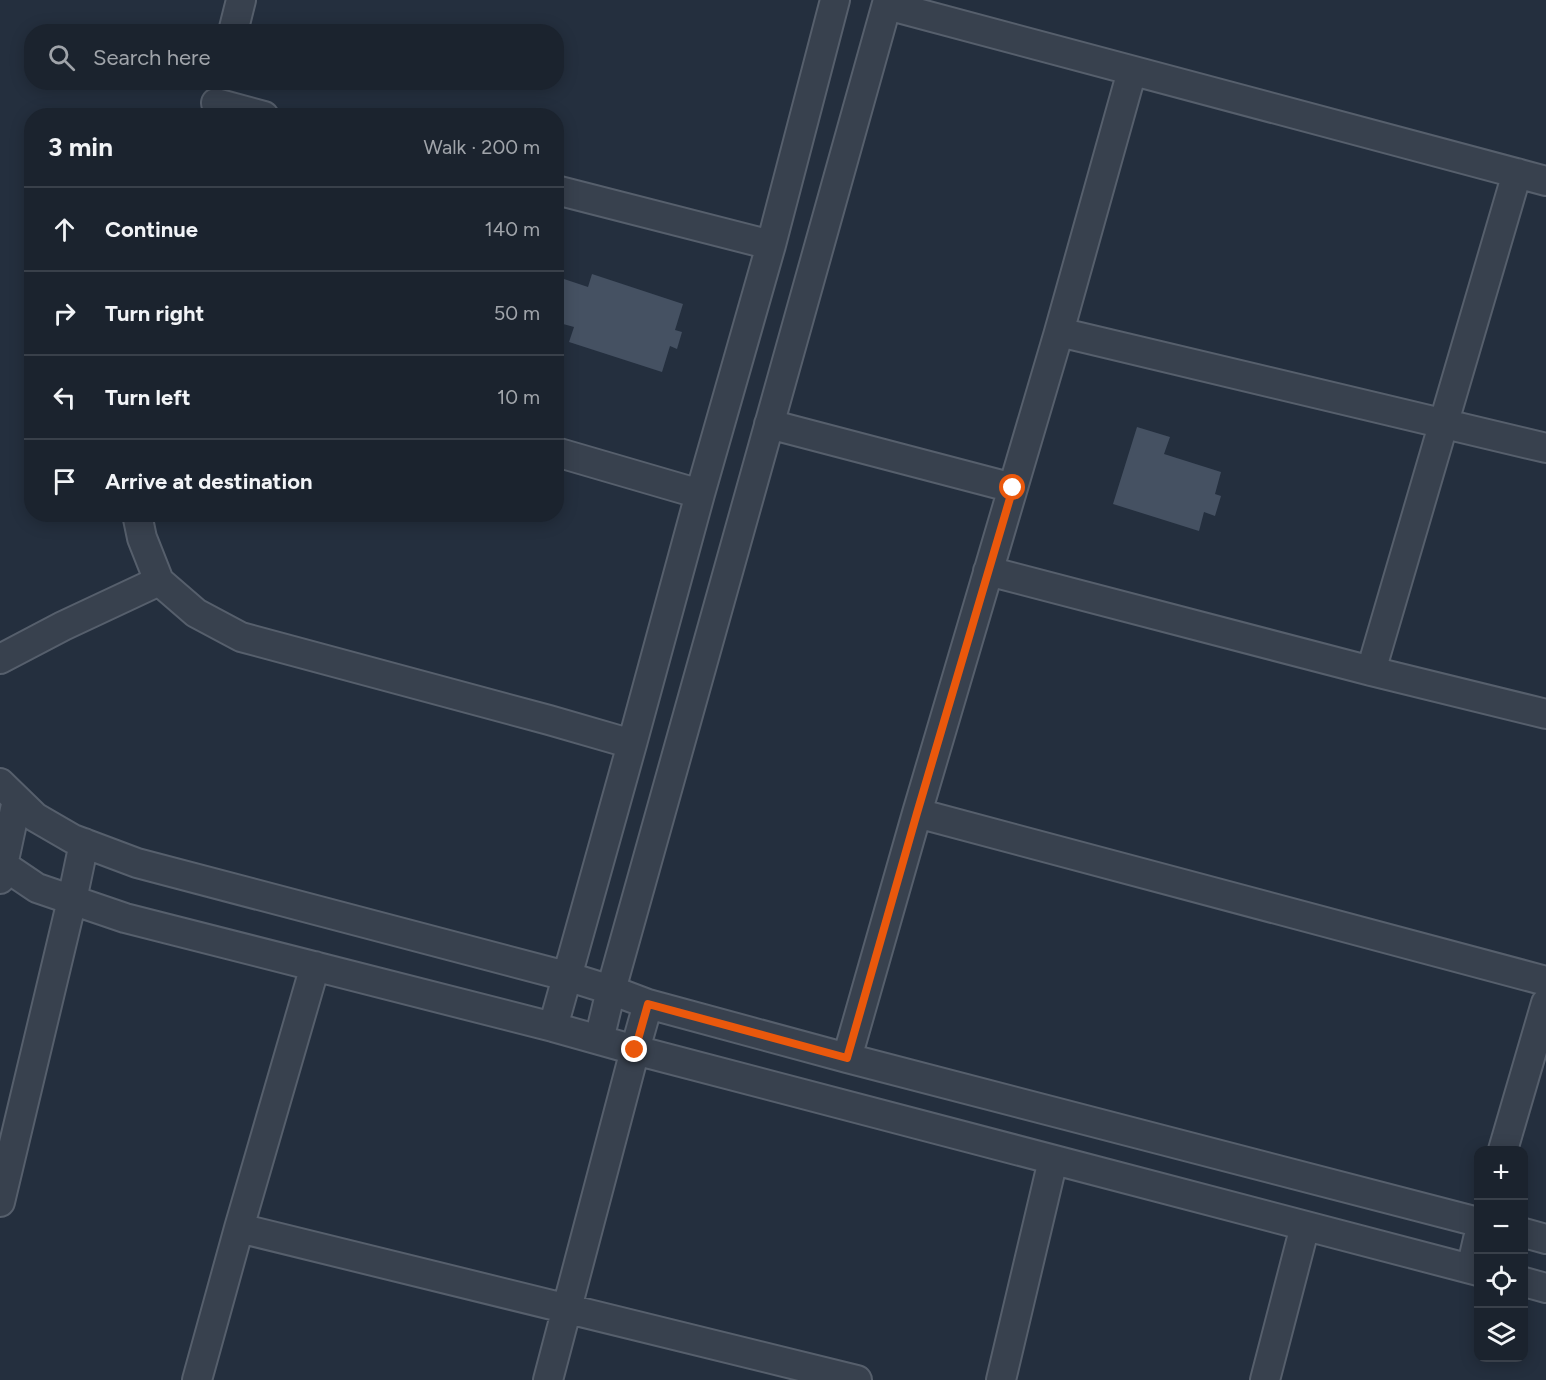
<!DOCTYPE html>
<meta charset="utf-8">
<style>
body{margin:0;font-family:Figtree,sans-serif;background:#282f3a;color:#f1f3f6}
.controls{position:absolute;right:18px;bottom:18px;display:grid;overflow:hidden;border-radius:12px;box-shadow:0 3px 15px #0003}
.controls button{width:54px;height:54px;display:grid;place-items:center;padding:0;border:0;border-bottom:2px solid #39404a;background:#1b232e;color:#f1f3f6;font:30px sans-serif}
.stop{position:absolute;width:18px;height:18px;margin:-14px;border:4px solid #ea580c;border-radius:50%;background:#fff}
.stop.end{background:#ea580c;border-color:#fff;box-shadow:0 2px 6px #0008}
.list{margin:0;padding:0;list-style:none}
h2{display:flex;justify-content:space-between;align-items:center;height:78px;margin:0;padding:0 24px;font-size:26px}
h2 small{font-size:20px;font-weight:400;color:#a0a4aa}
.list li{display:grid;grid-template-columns:39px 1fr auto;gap:18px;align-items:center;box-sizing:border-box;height:84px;padding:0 24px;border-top:2px solid #39404a}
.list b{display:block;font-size:22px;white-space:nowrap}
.list em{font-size:20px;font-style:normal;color:#a0a4aa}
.icon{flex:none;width:33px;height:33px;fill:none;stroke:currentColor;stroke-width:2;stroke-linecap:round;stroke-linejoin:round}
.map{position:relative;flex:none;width:1546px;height:1380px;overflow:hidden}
.search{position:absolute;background:#1b232e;box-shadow:0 3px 15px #0003;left:24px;top:24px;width:540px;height:66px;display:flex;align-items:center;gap:15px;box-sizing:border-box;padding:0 21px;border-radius:24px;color:#a0a4aa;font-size:22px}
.panel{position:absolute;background:#1b232e;box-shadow:0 3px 15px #0003;left:24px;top:108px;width:540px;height:414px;border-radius:24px}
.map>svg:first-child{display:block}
.building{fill:#455162}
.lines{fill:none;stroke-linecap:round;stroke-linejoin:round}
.minor-casing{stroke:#565f6c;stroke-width:32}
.minor{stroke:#38414e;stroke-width:28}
.route{stroke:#ea580c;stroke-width:8}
</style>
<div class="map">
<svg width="1546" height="1380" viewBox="0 0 1546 1380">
<rect width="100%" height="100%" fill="#242f3e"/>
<path class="building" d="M592 274 683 304 675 330 682 332 677 349 670 346 662 372 569 342 574 327 556 322V281L558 277 588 287Z
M1137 427 1170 437 1164 454 1221 472 1215 494 1221 496 1215 516 1204 512 1199 531 1113 504Z"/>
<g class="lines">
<defs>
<path id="minor" d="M887 5 1546 181
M233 32 241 0
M216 103 264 116
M556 190 771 245
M1059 332 1546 448
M769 424 1013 488
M556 452 700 494
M137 514 142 538 159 581 196 613 241 637 549 720 632 744
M988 571 1371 671 1546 714
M0 659 63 626 159 581
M1371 671 1517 173
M0 783 35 817 73 839 137 863 566 976 611 990 648 1004 847 1058 1478 1222
M917 813 1546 981
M0 863 37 888 125 918 553 1027 635 1050 1478 1271
M0 879 17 800
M553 1027 632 744 700 494 771 245 835 0
M599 1040 611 990 888 0
M847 1058 917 813 1059 332 1132 71
M1503 1150 1546 1003
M0 1202 72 900 84 843
M239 1228 857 1380
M1524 1233 1546 1239
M1471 1269 1478 1239
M1524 1282 1546 1288
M197 1380 239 1228 315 966
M548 1380 635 1050 648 1004
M1001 1380 1053 1160
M1265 1380 1305 1226"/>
</defs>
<use href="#minor" class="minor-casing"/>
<use href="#minor" class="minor"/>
</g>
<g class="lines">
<path class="route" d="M635 1050 648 1004 847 1058 917 813 1013 488"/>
</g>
</svg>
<div class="controls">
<button>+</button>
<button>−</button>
<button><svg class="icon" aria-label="locate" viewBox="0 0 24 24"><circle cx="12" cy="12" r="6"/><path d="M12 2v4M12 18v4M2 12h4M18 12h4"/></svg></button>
<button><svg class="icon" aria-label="layers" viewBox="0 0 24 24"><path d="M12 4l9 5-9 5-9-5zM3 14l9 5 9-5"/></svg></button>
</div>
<div class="stop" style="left:1013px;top:488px"></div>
<div class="stop end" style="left:635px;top:1050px"></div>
<div class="search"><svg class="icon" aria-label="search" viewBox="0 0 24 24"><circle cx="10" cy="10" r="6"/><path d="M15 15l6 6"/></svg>Search here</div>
<section class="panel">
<h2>3 min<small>Walk · 200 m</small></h2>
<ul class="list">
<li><svg class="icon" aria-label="ahead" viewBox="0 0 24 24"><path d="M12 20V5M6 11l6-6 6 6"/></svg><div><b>Continue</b></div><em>140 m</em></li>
<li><svg class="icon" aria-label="right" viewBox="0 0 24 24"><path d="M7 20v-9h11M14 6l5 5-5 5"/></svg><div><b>Turn right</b></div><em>50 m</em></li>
<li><svg class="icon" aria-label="left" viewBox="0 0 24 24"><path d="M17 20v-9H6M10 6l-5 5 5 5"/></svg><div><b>Turn left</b></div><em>10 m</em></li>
<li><svg class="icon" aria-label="arrive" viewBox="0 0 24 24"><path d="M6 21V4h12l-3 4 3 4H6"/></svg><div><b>Arrive at destination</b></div></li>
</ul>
</section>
</div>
